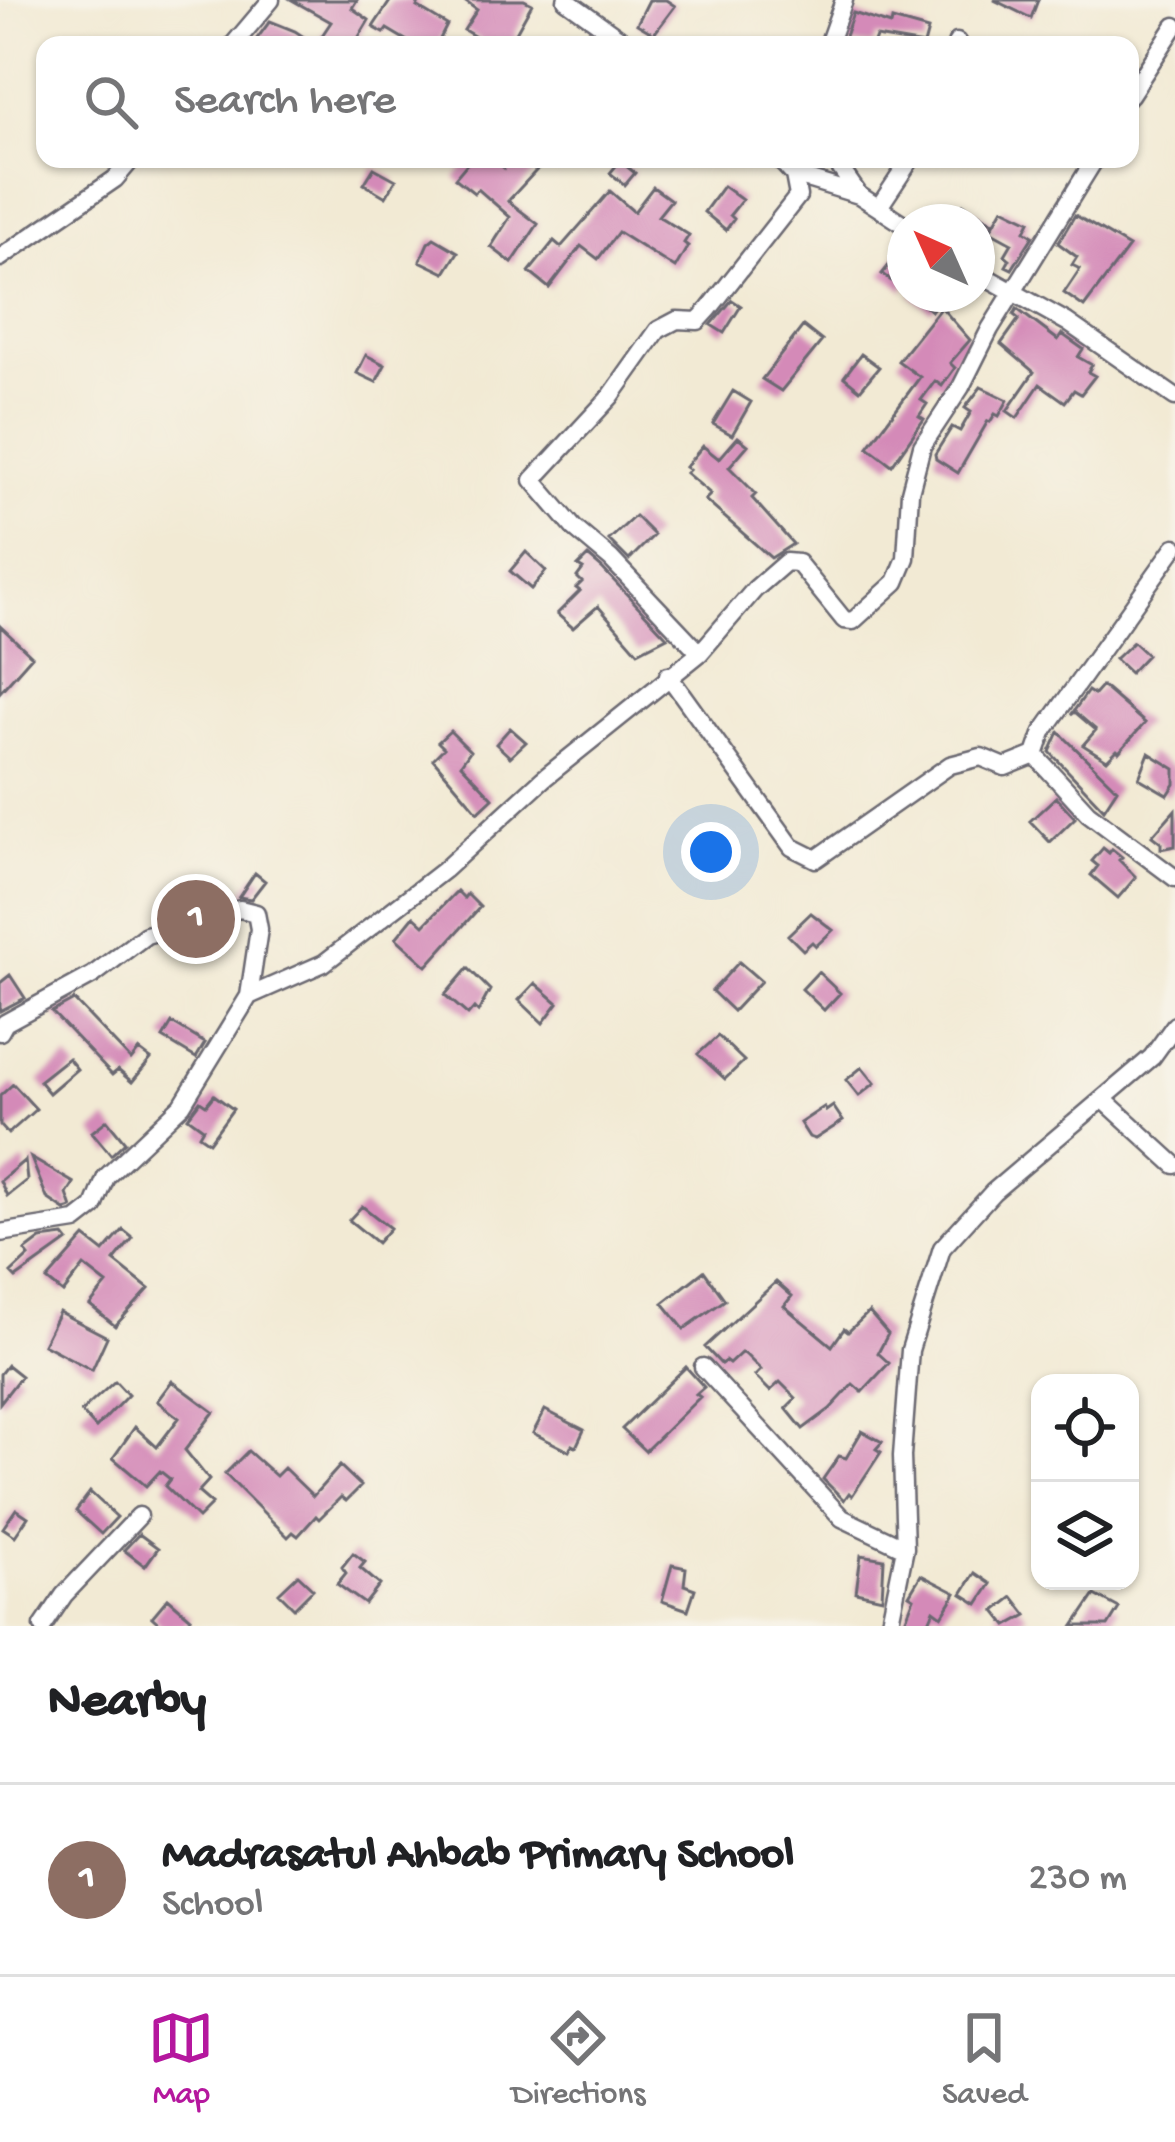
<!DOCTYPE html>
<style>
body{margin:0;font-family:"Gochi Hand",sans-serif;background:#f6f6f6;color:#202124}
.controls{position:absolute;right:36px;bottom:36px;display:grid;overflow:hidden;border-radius:24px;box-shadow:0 3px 9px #0004}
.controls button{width:108px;height:108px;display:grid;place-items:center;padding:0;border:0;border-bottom:3px solid #e0e0e0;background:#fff;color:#202124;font:60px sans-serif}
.compass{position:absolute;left:887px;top:204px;width:108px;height:108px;border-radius:50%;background:#fff;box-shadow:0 3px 9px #0004;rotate:315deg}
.you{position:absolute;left:711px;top:852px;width:42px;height:42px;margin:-30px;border:9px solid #fff;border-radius:50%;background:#1a73e8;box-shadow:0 0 0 18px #1a73e833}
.badge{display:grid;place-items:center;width:78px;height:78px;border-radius:50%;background:#b5179e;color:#fff;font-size:39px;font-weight:700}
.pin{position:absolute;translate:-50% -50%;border:6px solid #fff;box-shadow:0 3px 12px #0006}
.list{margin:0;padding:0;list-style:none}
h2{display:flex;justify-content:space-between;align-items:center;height:156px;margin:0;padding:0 48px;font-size:51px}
h2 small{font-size:39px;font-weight:400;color:#757577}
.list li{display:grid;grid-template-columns:78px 1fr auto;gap:36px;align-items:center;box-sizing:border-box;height:192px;padding:0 48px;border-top:3px solid #e0e0e0}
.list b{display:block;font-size:45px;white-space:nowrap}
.list p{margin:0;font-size:39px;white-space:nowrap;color:#757577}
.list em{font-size:39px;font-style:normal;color:#757577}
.icon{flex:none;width:66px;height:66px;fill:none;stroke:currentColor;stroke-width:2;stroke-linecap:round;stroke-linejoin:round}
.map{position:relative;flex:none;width:1175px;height:1626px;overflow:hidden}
.search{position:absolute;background:#fff;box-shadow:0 3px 9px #0004;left:36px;right:36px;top:36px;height:132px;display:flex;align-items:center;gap:30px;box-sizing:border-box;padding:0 42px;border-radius:24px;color:#757577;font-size:45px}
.sheet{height:348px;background:#fff}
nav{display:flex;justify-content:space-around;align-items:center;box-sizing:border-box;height:168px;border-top:3px solid #e0e0e0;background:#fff;font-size:33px;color:#757577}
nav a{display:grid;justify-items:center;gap:6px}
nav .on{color:#b5179e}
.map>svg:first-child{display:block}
.building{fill:#d48ab8}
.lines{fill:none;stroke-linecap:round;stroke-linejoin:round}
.minor-casing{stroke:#6b6871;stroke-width:21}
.minor{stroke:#fff;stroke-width:16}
</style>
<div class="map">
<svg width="1175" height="1626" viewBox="0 0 1175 1626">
<rect width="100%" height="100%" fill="#f7f3e8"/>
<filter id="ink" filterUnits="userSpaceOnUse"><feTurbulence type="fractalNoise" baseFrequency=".00833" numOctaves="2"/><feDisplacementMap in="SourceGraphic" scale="24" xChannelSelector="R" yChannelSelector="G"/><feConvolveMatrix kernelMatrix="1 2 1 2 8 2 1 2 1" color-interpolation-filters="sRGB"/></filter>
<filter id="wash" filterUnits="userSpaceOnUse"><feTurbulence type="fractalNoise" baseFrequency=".004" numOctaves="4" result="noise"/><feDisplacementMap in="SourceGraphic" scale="48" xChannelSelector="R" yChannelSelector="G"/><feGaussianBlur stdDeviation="2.7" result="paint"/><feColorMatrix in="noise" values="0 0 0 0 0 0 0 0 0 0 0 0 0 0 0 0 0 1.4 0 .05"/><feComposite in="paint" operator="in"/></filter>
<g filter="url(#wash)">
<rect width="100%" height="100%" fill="#f2ead4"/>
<g id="blocks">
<path class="building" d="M292 0H357L352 8 369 20 354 45H327L319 40 331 22Z
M391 0H421L417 7 447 25 437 45H408L409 42 387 29 384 33 373 27Z
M463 0H524L532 4 514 36 529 45H489L464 30 477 10Z
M649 0H666L675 6 654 34 637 24Z
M994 0H1038L1031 18Z
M853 13 891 25 892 20 928 30 924 45 876 37 873 45H842Z
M270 21 295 31 316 45H263L256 40Z
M471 159H494L504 168 511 159H547L508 201 538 224 512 263 491 247 510 217 478 189 474 193 455 178Z
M620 161 635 173 625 185 610 173Z
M374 168 396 180 386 197 364 184Z
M723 186 742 200 730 215 734 219 726 230 704 212Z
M653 187 671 200 658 216 689 235 684 243 688 246 675 268 618 232 598 259 581 246 549 288 529 272 554 241 561 247 610 191 634 212Z
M963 204 993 223 977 247V222H951Z
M1003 208 1030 221 1025 231 1033 236 1012 269 1006 266 1010 259 1005 255 1012 243 990 231Z
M1075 215 1129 247 1084 307 1064 293 1080 269 1072 265 1077 257 1058 243Z
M434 238 458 252 445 273 420 261 428 243Z
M905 245V291L882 274Z
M910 294H944L931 311Z
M732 300 741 306 724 333 711 325Z
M941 307 970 340 950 363 955 368 942 386 935 381 921 400 927 404 919 416 924 419 892 465 868 447 920 377 898 361Z
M1017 309 1058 340 1062 334 1083 349 1078 357 1092 365 1088 372 1095 376 1081 394 1074 390 1065 402 1040 384 1017 418 1007 411 1034 372 1001 344 1019 319 1014 315Z
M803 326 822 341 781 391 762 379Z
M861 354 879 367 860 390 844 377Z
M366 355 385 365 376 382 357 373Z
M981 387 1008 400 999 416 995 414 990 422 988 421 958 473 936 459 935 454 952 427 960 431 971 412 965 408Z
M733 391 751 402 732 435 713 424Z
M738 437 748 445 729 467 756 494 752 498 793 544 771 558 705 500 711 494 686 473 689 470 685 467 703 446 719 459Z
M635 516 654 535 629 560 609 540Z
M526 552 546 571 531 589 510 571Z
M588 556 602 568 667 637 638 652 598 606 573 628 557 614 580 591 576 588 582 582 577 577 583 569 578 566Z
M0 626 32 656 0 692Z
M1133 642 1147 655 1130 673 1115 659Z
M1102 686 1145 723 1119 752 1117 750 1107 760 1083 745 1096 730 1075 712 1071 715 1088 691 1094 695Z
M510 728 526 742 510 757 496 744Z
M450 731 470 751 461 764 493 798 478 812 433 759 444 748 438 742Z
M1059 732 1117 789 1104 809 1050 752Z
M1149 753 1175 769V784L1168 795 1139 778Z
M1056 797 1075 818 1050 842 1030 821Z
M1175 810V846L1161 849V843L1152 836Z
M1103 848 1109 853 1112 849 1122 857 1119 860 1136 877 1118 898 1091 875 1098 866 1092 861Z
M255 873 265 881 251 899 239 897Z
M457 891 464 898 467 894 480 907 427 966 396 938 414 916 424 925Z
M811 913 833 930 816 946 812 942 803 950 788 935Z
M739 962 761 981 733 1011 712 991Z
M468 968 490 990 478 1012 474 1008 468 1015 445 995Z
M818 972 840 993 824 1010 802 989Z
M10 975 25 998 0 1011V983Z
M535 983 558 1003 543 1023 519 1000Z
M74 1000 131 1060 139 1050 151 1059 132 1082 118 1070 112 1075 52 1012Z
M172 1023 205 1043 196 1058 163 1038Z
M718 1036 744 1061 725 1079 698 1054Z
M68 1058 77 1069 49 1093 39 1081Z
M862 1067 875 1083 859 1096 846 1080Z
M13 1084 36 1109 8 1134 0 1125V1096Z
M214 1095 233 1109 209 1142 199 1135 203 1128 188 1117 200 1101 206 1105Z
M833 1106 843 1121 815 1139 809 1137 800 1123 824 1107 826 1111Z
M107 1120 125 1142 111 1155 92 1132Z
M31 1158 74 1183 67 1194 72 1208 65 1210 47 1198Z
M25 1160 27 1180 7 1196 0 1181Z
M362 1206 390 1228 377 1243 349 1220Z
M123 1230 133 1238 114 1261 149 1289 115 1326 90 1305 107 1284 84 1266 63 1293 47 1280 85 1237 104 1252Z
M64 1236 68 1241 16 1278 11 1273 29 1256 25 1251 41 1239Z
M704 1271 725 1300 684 1329 663 1303Z
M776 1282 792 1296 784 1306 832 1346 844 1329 848 1332 869 1312 888 1334 878 1353 889 1363 862 1392 853 1384 830 1409 803 1429 786 1408 796 1398 780 1382 770 1391 755 1376 761 1370 745 1354 741 1353 729 1364 725 1361 721 1364 705 1347Z
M59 1312 107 1337 92 1370 43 1344Z
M7 1365 21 1376 0 1403V1374Z
M686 1367 704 1387 696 1394 700 1397 645 1451 622 1429Z
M115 1381 128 1395 96 1428 81 1412Z
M172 1381 214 1412 185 1450 209 1480 198 1492 212 1504 198 1518 165 1486 170 1479 160 1471 146 1486 113 1458 135 1427 157 1447 179 1418 157 1401Z
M545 1410 584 1430 576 1447 572 1445 569 1451 533 1433Z
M862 1431 882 1442 876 1449 881 1452 852 1496 849 1493 844 1500 823 1479 839 1456 846 1458Z
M248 1451 276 1476 284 1468 313 1496 340 1466 361 1486 346 1501 341 1497 319 1519 316 1516 298 1536 293 1532 288 1537 225 1474Z
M90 1492 117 1517 101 1534 76 1511Z
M16 1509 28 1517 15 1536 3 1528Z
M139 1534 158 1548 145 1566 124 1550Z
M353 1553 365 1562 360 1568 380 1585 365 1604 337 1584 346 1573 342 1567Z
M861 1555 884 1559 882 1598 856 1592Z
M672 1565 686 1568 684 1585 695 1589 688 1610 662 1601Z
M975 1573 991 1584 978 1604 962 1594Z
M298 1575 313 1589 294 1608 279 1593Z
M921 1575 956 1593 942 1616 934 1610 927 1626H903L914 1598 909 1595Z
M1095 1595 1119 1608 1108 1626H1074Z
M1013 1597 1027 1615 1007 1626 995 1611Z
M168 1598 191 1618 184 1626H162L152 1617Z"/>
</g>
</g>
<g filter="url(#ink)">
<use href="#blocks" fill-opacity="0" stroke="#6b6871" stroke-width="3"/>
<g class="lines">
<defs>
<path id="minor" d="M566 0 629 45
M233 45 271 0
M828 45 844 0
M956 45 957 42
M1130 95 1175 26
M779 159 794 175 859 195 905 225
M834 159 859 195
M879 207 911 159
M0 258 115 179 132 159
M977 272 1067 322 1175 397
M700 653 611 559 574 528 533 480 611 396 658 330 677 320 698 321 709 309 798 196 794 175
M668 675 792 847 816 859 950 765 981 757 1005 767 1035 755 1043 732 1175 547
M1035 755 1088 813 1175 878
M0 1032 5 1023 93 975 146 935 240 909 256 913 259 929 249 996
M1104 1100 1175 1165
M0 1233 76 1221 94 1207 106 1177 182 1105 249 996 324 963 444 870 543 779 700 653 755 589 786 562 798 563 844 620 853 621 896 582 906 558 910 492 922 446 961 387 990 329 1095 159
M703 1367 842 1518 905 1548
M43 1626 64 1595 139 1516
M889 1626 905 1548 902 1456 910 1350 942 1248 993 1192 1152 1057 1175 1025"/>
</defs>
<use href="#minor" class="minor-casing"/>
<use href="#minor" class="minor"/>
</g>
</g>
</svg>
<div class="controls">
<button><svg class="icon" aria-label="locate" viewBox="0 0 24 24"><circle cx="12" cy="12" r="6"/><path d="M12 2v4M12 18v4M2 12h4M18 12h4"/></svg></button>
<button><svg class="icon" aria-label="layers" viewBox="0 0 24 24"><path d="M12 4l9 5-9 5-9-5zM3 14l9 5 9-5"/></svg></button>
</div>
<svg class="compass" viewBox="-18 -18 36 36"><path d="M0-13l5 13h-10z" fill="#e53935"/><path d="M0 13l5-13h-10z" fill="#757577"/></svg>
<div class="you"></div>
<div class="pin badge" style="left:196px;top:919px;background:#8d6e63">1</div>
<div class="search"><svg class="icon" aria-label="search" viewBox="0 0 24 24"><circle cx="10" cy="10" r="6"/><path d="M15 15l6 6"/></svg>Search here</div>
</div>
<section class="sheet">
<h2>Nearby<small></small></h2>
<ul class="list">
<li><span class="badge" style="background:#8d6e63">1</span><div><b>Madrasatul Ahbab Primary School</b><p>School</p></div><em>230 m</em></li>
</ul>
</section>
<nav>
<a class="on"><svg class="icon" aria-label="map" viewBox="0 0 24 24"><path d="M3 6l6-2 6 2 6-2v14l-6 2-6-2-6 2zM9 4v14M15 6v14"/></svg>Map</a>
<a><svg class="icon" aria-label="directions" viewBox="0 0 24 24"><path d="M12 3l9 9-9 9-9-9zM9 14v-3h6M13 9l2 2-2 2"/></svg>Directions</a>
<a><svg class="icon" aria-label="saved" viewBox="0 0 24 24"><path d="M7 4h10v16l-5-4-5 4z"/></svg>Saved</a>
</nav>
